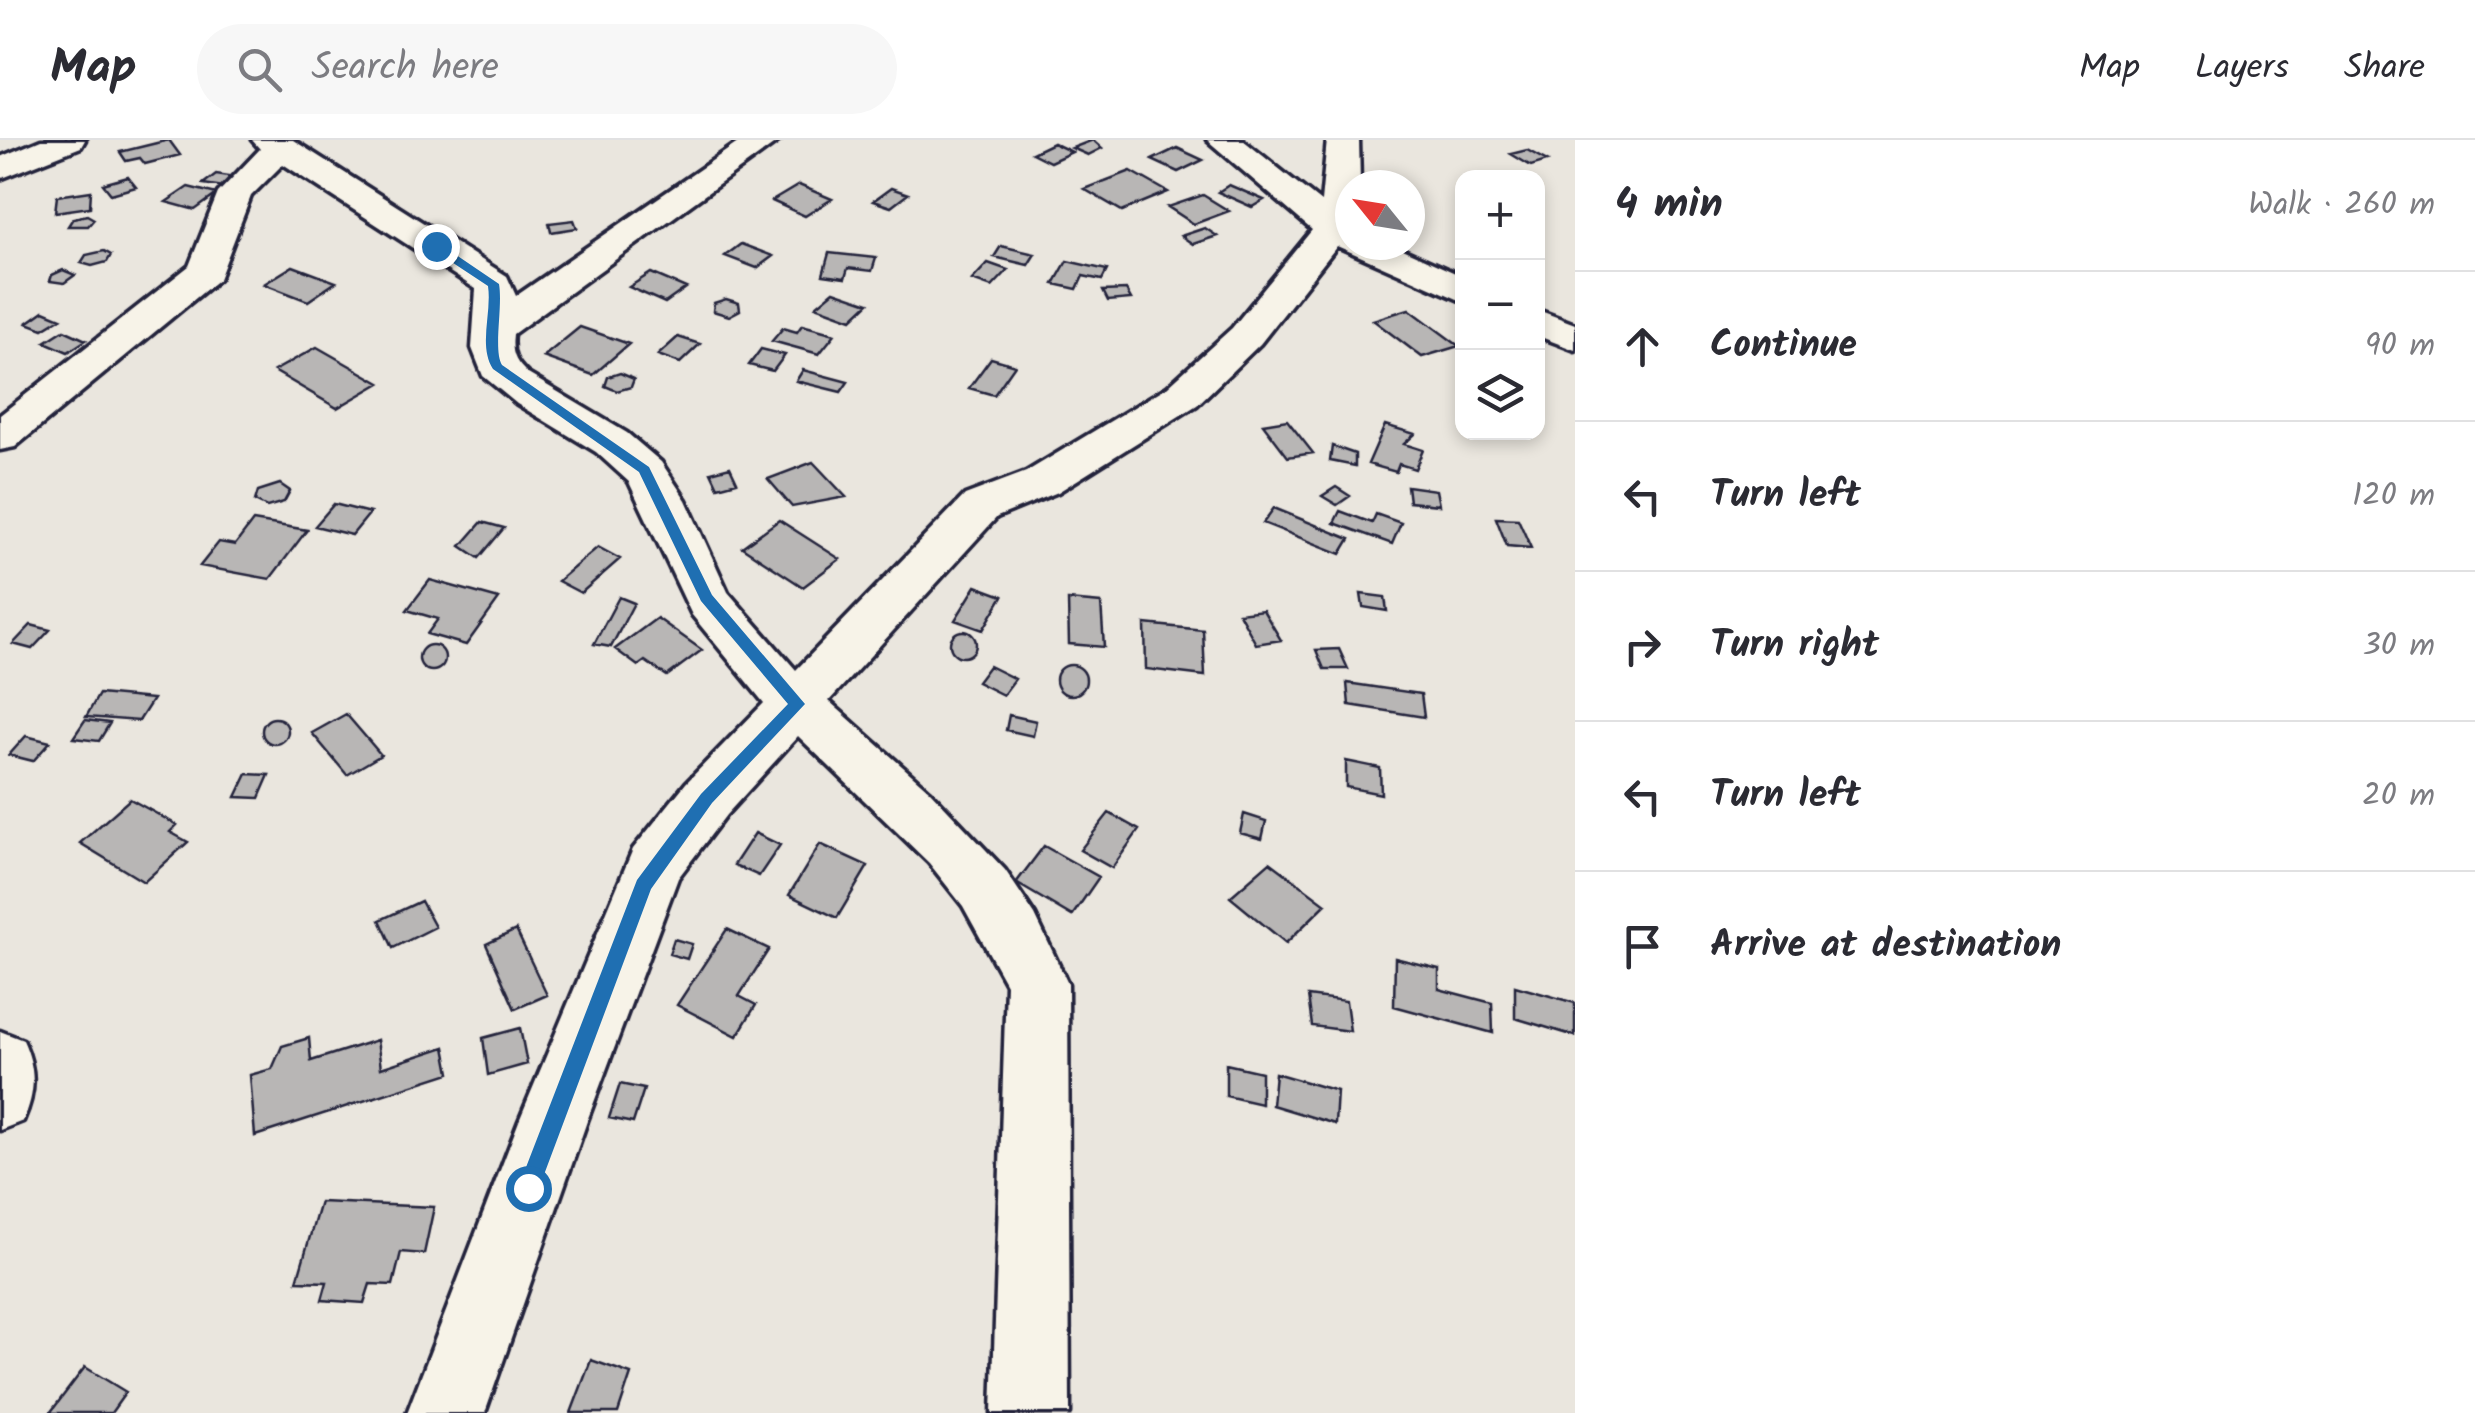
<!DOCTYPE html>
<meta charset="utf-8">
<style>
body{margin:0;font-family:Kalam,sans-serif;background:#f7f7f7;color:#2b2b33}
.controls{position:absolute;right:30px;top:30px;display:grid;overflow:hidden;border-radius:20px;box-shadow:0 5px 15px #0003}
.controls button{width:90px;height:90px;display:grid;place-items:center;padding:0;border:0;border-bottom:2px solid #e1e1e2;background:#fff;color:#2b2b33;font:50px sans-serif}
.compass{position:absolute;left:1335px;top:30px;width:90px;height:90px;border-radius:50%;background:#fff;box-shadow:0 5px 15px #0003;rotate:300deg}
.stop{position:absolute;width:30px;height:30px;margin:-22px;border:8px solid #1f6fb2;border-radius:50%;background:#fff}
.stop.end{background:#1f6fb2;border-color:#fff;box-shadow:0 2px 10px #0008}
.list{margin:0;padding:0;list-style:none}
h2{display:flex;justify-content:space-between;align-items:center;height:130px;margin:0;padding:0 40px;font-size:42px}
h2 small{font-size:32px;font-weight:400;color:#7c7c81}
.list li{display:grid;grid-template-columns:65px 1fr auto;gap:30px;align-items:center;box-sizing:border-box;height:150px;padding:0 40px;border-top:2px solid #e1e1e2}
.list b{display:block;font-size:38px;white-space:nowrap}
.list em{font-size:32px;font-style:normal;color:#7c7c81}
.icon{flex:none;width:55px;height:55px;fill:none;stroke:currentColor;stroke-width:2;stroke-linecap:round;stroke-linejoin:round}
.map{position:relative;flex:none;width:1575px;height:1273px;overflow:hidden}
header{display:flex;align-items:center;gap:60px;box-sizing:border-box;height:140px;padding:0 50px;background:#fff;border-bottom:2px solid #e1e1e2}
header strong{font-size:48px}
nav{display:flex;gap:55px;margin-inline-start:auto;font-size:35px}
.search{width:700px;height:90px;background:#f7f7f7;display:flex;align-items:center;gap:25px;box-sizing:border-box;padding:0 35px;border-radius:55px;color:#7c7c81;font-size:38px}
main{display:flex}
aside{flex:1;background:#fff}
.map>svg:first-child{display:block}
.building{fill:#b8b6b5;stroke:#22223b;stroke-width:2.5}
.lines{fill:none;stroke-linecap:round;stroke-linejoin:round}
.minor-casing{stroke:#22223b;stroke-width:7}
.minor{fill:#f7f3e8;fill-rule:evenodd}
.route{fill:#1f6fb2}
</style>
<header>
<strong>Map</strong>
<div class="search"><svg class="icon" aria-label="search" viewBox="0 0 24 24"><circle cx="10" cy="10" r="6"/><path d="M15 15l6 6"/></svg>Search here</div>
<nav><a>Map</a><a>Layers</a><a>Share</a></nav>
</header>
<main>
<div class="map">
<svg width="1575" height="1273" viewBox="0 0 1575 1273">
<rect width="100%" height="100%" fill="#eae6de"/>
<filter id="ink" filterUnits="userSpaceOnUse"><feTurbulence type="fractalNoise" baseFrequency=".01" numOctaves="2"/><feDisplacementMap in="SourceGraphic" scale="20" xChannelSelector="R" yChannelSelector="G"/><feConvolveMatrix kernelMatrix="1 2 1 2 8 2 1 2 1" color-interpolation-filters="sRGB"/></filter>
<g filter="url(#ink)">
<path class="building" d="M169 0 180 15 145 24 140 18 126 21 120 12Z
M1093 0 1102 8 1088 15 1072 8Z
M1053 3 1072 12 1050 22 1032 13Z
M1177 8 1203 20 1178 32 1152 20Z
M1527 10 1547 21 1531 26 1511 14Z
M1131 31 1168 52 1122 71 1084 49Z
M216 34 236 37 224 47 203 44Z
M128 37 136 47 111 54 103 44Z
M799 45 832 59 805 76 772 61Z
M1229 45 1264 60 1252 67 1218 52Z
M188 47 217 54 195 70 166 62Z
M891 48 908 54 891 67 873 61Z
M91 51 90 67 55 72 57 56Z
M1203 55 1229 71 1194 84 1168 67Z
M87 75 94 79 88 86H68L73 78Z
M574 80 577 88 551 92 549 83Z
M1205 88 1217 96 1193 104 1181 96Z
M741 104 773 116 757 128 725 116Z
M1001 106 1035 114 1028 125 994 117Z
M104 111 111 115 107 122 92 126 81 123 86 115Z
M829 113 876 118 872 131 848 128 845 138 823 135Z
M1067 121 1107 130 1102 140 1083 136 1077 149 1054 144Z
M988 123 1008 130 992 147 972 140Z
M293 126 336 142 308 161 264 144Z
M63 130 75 135 64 143 50 141 52 135Z
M651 133 686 148 665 163 629 147Z
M1126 150 1131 159 1108 161 1103 151Z
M834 151 869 163 852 179 816 166Z
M726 159 739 163 740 170 729 176 713 171 714 163Z
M1409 169 1459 206 1422 217 1373 180Z
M44 171 61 178 43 189 27 183Z
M802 185 835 194 819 214 772 201 783 188 797 192Z
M580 187 629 204 593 235 543 217Z
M64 190 86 200 68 212 45 202Z
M678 197 700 204 680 223 658 215Z
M317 207 380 243 337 268 274 231Z
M761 209 785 215 773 231 749 225Z
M991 218 1015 225 994 255 969 248Z
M803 230 848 242 841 252 796 241Z
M620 233 634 239 631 247 617 251 605 246 608 237Z
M1287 280 1313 313 1288 317 1263 284Z
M1385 285 1415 294 1404 304 1423 310 1415 329 1399 324 1396 332 1368 324Z
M1332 306 1355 314V326L1330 321Z
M813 322 846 357 792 367 768 339Z
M730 327 737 342 718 347 711 332Z
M280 344 290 351 284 362 267 367 255 361 258 351Z
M1407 346 1436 350 1439 365 1409 362Z
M1336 347 1350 356 1337 365 1322 356Z
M334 364 370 373 352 395 315 386Z
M1274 368 1350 399 1341 414 1263 383Z
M1340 371 1372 383 1376 374 1401 383 1392 404 1334 383Z
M1496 378 1518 379 1531 408 1507 406Z
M779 380 840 419 803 447 742 407Z
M253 381 307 390 270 439 200 426 219 402 235 405Z
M482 382 504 388 479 418 461 406Z
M598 407 620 419 581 453 558 441Z
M430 440 499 459 466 505 427 494 438 479 407 470Z
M976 446 1003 456 983 490 955 480Z
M1361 454 1385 457 1387 471 1363 467Z
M619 457 634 463 611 507 594 504Z
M1068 460 1101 463 1104 507 1069 504Z
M1263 470 1281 500 1256 504 1239 473Z
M657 478 702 510 667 536 645 521 638 526 615 509Z
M1145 484 1203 490 1205 536 1146 529Z
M31 485 50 490 32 509 13 504Z
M950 504a13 13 0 1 1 26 0a13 13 0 1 1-26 0Z
M419 518a13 13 0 1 1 26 0a13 13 0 1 1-26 0Z
M1339 509 1348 529H1324L1316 510Z
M1056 540a15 15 0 1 1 30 0a15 15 0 1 1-30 0Z
M989 526 1015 539 1003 555 977 542Z
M1347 543 1421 554 1424 577 1349 565Z
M99 554 153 559 139 581 86 577Z
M346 574 381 615 347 635 312 593Z
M1009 575 1036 581 1033 596 1006 590Z
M262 591a13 13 0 1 1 26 0a13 13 0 1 1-26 0Z
M85 580 110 583 99 601 73 598Z
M26 596 50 602 33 621 9 615Z
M1346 621 1380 628 1381 654 1346 647Z
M247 634 269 635 259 658 236 657Z
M130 659 177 685 170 692 188 702 144 742 80 703Z
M1109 673 1139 690 1112 728 1080 710Z
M1244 674 1266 681 1262 699 1240 693Z
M755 693 780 705 759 736 734 725Z
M820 704 868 726 837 778 789 755Z
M1044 706 1099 737 1072 776 1016 743Z
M1270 722 1326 764 1286 803 1230 757Z
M421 761 435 787 393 808 380 780Z
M727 789 769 809 739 856 756 865 737 896 677 865Z
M516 790 547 855 515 869 486 804Z
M674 799 692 804 687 819 669 814Z
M1395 818 1439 829V849L1492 863 1493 893 1394 866Z
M1515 846 1575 863V896L1515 878Z
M1308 856 1346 861 1350 891 1312 886Z
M520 888 527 924 488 935 483 898Z
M309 898 311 921 377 900 381 928 445 907 450 933 255 996 250 935 272 929 282 906Z
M1226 924 1261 932V964L1226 956Z
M1275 933 1337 951 1335 984 1272 965Z
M620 944 644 949 633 983 609 978Z
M320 1062 434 1067 424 1114 401 1112 393 1145 370 1144 364 1163 322 1160 327 1142 297 1141Z
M591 1220 631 1234 618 1273H571Z
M85 1227 126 1252 111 1273H50Z"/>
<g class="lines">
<defs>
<path id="minor" d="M41 0H85L81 7 0 39V17Z
M252 0H293L507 136 516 156 742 0H780L513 194C511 213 514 221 528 234L627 293 661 322 686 360 728 452 796 530 965 355 1026 332 1167 247 1232 188 1312 90 1207 0H1243L1321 62 1327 0H1359L1360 43 1350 45V105H1393L1462 136V161L1337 106 1260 204 1197 265 1058 352 997 377 829 561 930 651 1005 730 1035 775 1068 844 1070 1273H992L1006 844 963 766 929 723 798 596 726 675 678 738 587 981 485 1273H407L519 981 633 709 686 643 764 563 692 475 629 342 596 312 517 264 483 236 472 208 476 149 283 24 251 56 219 139 15 307 0 310V275L189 126 218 53 260 9Z
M1538 170 1575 184V210L1538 196Z
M0 891 23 900C36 929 36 952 23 981L0 990Z"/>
</defs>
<use href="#minor" class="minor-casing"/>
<use href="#minor" class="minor"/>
</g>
</g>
<path class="route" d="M432 104H440L499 144C503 167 493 210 502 225L649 327 712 455 805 564 712 663 651 749 539 1048 528 1059 518 1048 637 740 701 654 788 564 701 461 639 332 493 229C478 206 492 173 488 146L432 109Z"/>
</svg>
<div class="controls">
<button>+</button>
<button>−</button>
<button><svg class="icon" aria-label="layers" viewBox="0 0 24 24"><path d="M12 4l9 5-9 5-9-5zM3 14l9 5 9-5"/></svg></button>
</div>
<svg class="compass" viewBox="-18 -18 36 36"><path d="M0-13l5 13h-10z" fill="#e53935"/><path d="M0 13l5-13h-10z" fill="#7c7c81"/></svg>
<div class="stop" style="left:528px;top:1048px"></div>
<div class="stop end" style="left:436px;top:106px"></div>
</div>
<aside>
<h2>4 min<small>Walk · 260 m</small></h2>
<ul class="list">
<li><svg class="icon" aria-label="ahead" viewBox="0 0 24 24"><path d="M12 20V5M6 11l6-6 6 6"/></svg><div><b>Continue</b></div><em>90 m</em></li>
<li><svg class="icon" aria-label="left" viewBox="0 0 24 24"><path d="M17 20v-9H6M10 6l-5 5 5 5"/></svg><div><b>Turn left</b></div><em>120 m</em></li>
<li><svg class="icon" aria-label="right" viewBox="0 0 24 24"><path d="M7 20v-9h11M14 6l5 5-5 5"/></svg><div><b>Turn right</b></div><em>30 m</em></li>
<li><svg class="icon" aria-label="left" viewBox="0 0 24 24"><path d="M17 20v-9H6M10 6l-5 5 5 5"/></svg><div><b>Turn left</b></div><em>20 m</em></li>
<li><svg class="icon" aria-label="arrive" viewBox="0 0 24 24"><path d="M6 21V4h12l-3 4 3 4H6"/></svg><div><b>Arrive at destination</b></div></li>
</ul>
</aside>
</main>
